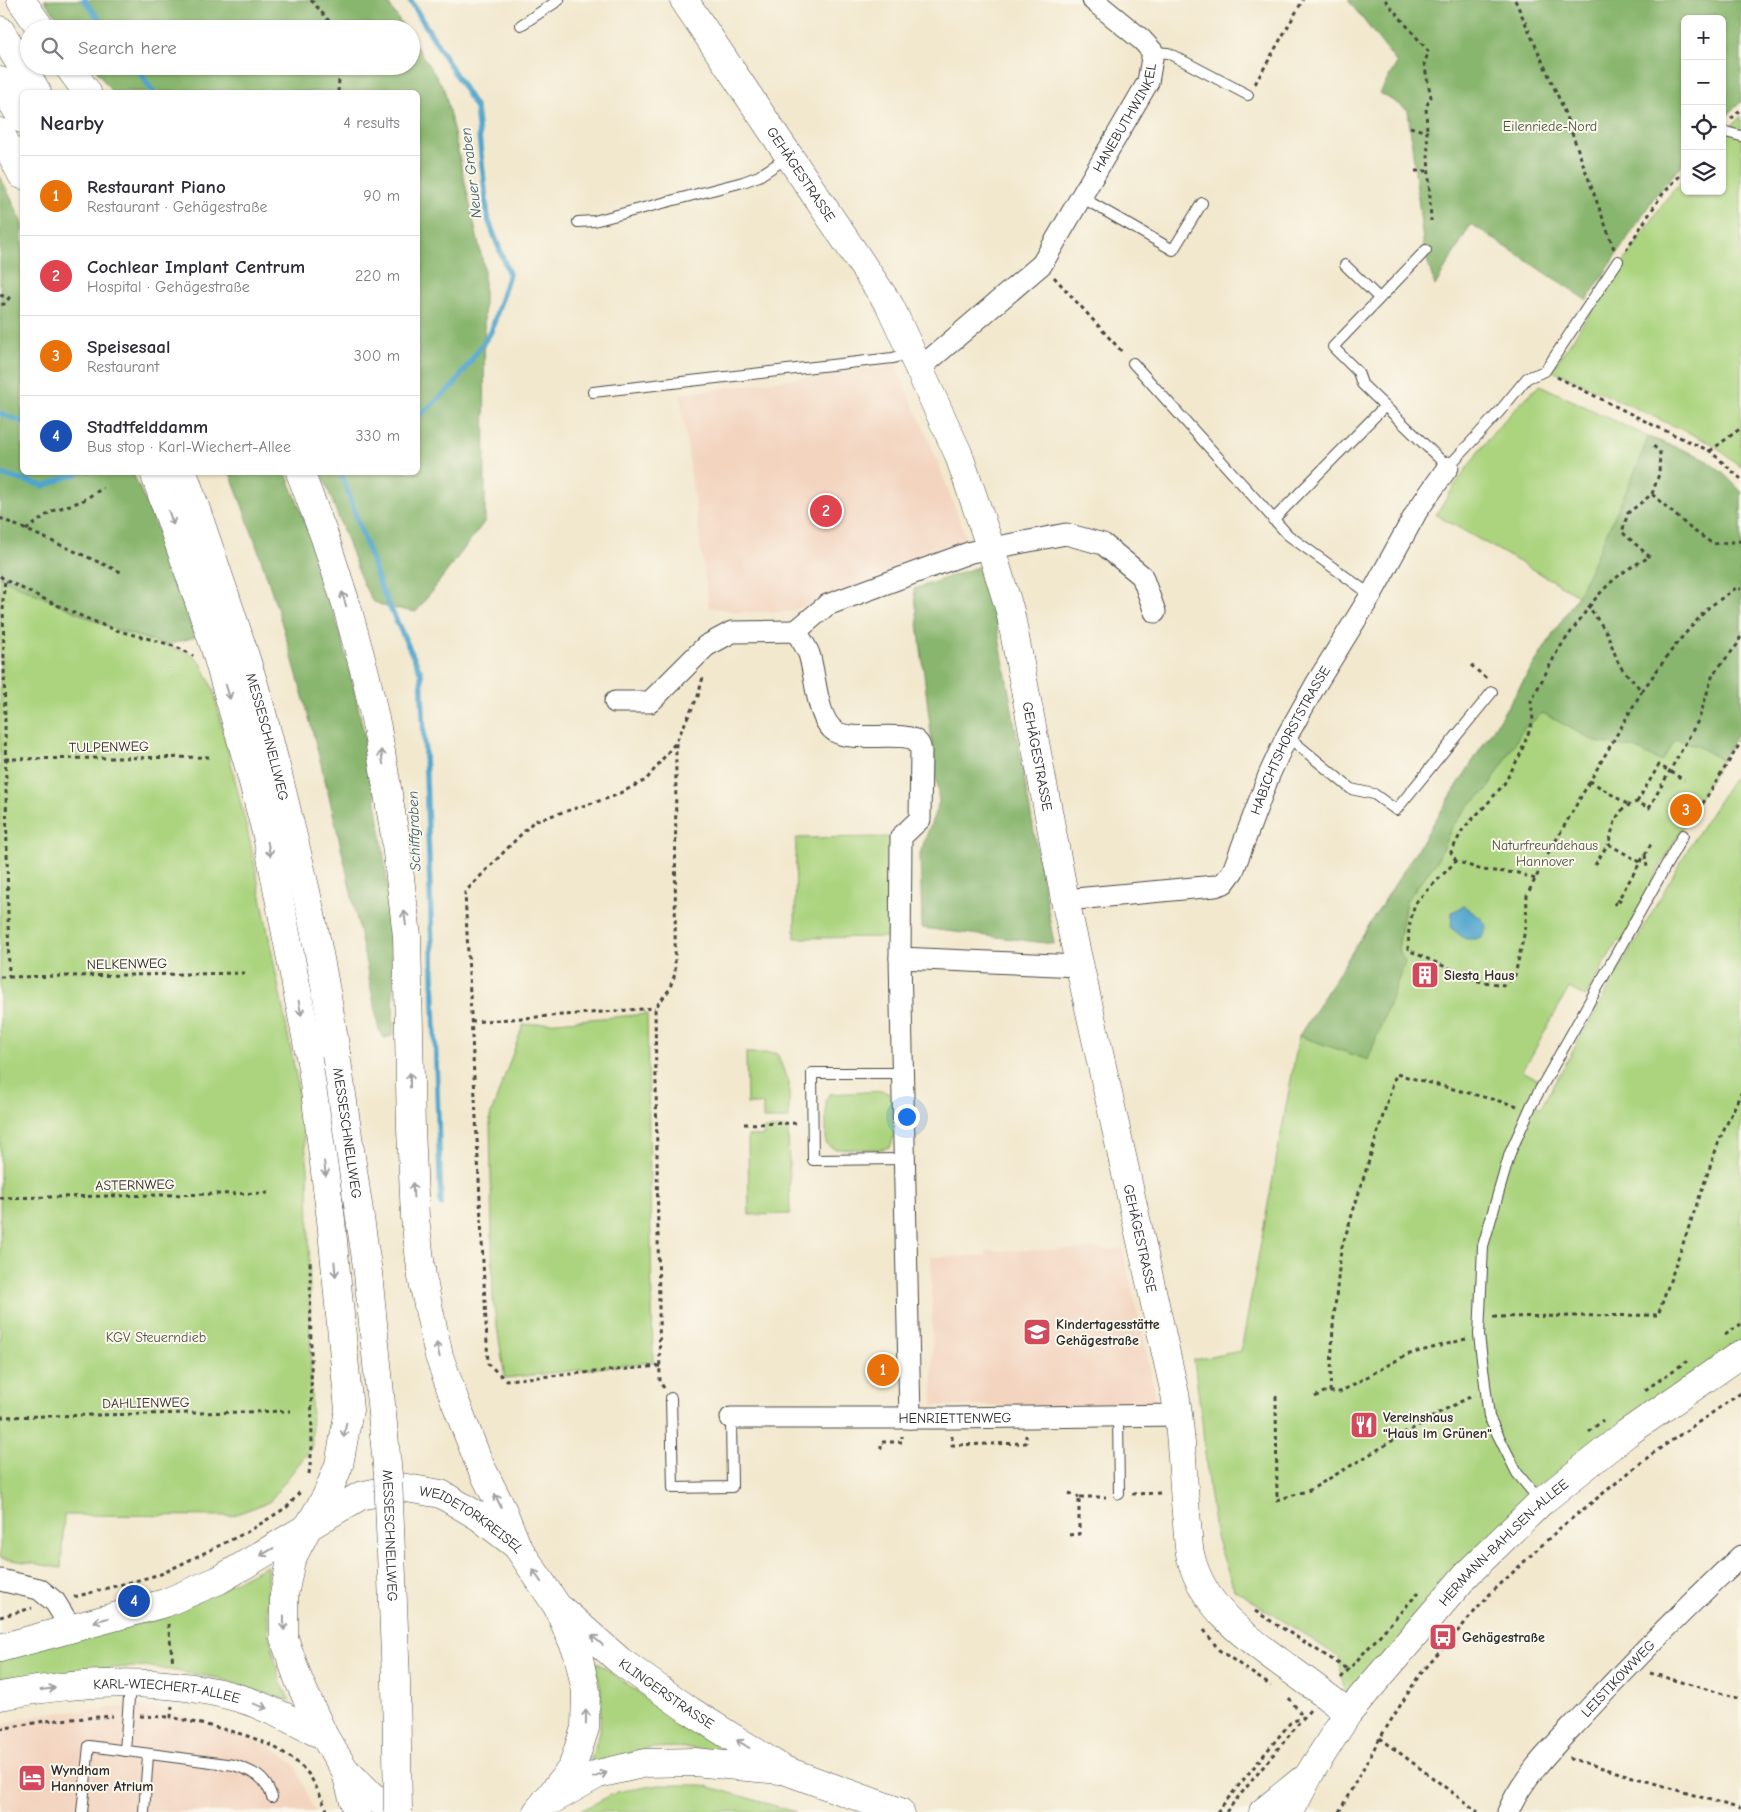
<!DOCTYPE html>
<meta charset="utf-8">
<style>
body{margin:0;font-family:"Comic Neue",sans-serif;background:#f2f2f3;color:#2b2b33}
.controls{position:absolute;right:15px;top:15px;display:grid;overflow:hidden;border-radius:8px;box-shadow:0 1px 4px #0004}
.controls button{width:45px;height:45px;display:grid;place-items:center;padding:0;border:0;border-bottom:1px solid #e1e1e2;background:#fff;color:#2b2b33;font:25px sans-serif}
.you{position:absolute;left:906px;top:1116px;width:18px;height:18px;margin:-12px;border:4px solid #fff;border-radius:50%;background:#1a73e8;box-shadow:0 0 0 8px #1a73e833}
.badge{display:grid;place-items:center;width:32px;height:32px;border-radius:50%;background:#d1495b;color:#fff;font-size:16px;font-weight:700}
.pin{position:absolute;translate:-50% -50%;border:2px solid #fff;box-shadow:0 1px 5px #0006}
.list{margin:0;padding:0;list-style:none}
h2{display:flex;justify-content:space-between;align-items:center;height:65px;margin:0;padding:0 20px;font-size:21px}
h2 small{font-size:16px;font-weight:400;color:#7c7c81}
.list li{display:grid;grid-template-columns:32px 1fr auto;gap:15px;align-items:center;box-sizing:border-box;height:80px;padding:0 20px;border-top:1px solid #e1e1e2}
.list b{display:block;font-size:19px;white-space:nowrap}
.list p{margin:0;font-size:16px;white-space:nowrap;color:#7c7c81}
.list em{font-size:16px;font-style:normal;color:#7c7c81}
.icon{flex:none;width:28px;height:28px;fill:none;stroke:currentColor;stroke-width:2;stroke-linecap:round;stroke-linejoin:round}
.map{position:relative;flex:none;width:1741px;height:1812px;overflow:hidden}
.search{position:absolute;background:#fff;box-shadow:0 1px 4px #0004;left:20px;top:20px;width:400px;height:55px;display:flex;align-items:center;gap:12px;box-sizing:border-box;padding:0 18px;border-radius:28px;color:#7c7c81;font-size:19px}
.panel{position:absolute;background:#fff;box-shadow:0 1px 4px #0004;left:20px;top:90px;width:400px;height:385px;border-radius:8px}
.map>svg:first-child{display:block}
.built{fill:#f3d4bf}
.green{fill:#acd47f;stroke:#6c8055}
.forest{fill:#89b66e;stroke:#5a704c}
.water{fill:#50a5cc;stroke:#3e687c}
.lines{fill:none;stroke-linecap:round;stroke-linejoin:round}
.stream{stroke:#50a5cc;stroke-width:5.5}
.lane-casing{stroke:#494743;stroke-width:12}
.street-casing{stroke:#494743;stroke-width:23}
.secondary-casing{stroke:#494743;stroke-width:29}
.highway-casing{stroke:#494743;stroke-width:29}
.path{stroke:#494743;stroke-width:3;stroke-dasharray:4 4;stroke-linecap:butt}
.lane{stroke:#fff;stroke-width:10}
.street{stroke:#fff;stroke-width:21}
.secondary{stroke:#fff;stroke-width:28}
.highway{stroke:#fff;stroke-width:28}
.highway-bridge-casing{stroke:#494743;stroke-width:29;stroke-linecap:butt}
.highway-bridge{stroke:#fff;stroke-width:28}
.oneway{stroke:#a0a0a0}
.labels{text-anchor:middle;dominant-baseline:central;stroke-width:4;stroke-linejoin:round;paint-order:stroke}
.street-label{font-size:14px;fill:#2b2b2b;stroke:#fbf7ec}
.park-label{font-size:14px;fill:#4b5540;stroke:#fbf7ec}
.poi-label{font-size:14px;font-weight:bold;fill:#2b2b2b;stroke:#fbf7ec;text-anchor:start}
.water-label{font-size:15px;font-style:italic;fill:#3a5c6b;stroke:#fbf7ec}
</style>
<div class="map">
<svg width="1741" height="1812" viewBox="0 0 1741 1812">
<rect width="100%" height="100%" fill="#fbf7ec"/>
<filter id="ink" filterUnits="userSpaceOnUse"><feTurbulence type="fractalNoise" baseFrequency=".02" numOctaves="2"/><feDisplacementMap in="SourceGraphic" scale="10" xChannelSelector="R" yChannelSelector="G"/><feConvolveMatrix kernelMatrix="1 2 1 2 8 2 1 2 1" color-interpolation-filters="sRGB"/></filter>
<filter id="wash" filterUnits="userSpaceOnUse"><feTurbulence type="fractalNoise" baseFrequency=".0096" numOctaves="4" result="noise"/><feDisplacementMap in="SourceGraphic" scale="20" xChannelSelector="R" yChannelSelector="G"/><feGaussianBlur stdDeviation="1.12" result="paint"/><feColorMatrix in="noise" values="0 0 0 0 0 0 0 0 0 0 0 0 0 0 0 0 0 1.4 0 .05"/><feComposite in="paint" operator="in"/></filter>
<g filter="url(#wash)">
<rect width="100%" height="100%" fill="#f2e8ce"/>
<path class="built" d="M895 365 928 437 968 542 788 612H736L709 607 680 394Z
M1123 1249 1150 1367 1157 1406H933L931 1257 986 1256V1251Z
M130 1706H152L269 1745 295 1765 315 1812H0V1725L48 1713 72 1712Z"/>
<path class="green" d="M1741 116V467L1711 443 1552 370 1666 199 1685 178V191H1722V136Z
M1540 385 1648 437 1702 457 1724 474 1741 491V727L1658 870 1622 943 1617 941 1586 997 1569 988 1523 1071 1539 1080 1527 1102 1541 1107 1692 842 1741 767V1354L1627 1433 1347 1710 1339 1657 1234 1589 1216 1537 1208 1483 1202 1421 1194 1360 1241 1351 1299 1036 1578 595 1436 515C1465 468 1498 421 1540 385Z
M0 576 5 580 114 629 189 653 201 663 213 689 251 846 296 1076 308 1168 312 1447 269 1502 231 1516 64 1515 61 1568 0 1558Z
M901 837 900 937 795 938 796 838Z
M647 1014 653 1362 505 1378 493 1301 490 1117 523 1025Z
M746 1053H777L789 1085V1119H763V1104H747Z
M883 1091 890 1094C895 1101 896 1140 890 1147L883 1149H835L827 1145 826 1142V1100L829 1094Z
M788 1128 790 1214 749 1215 748 1136H764V1129Z
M267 1566 268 1631 280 1681 290 1701 218 1678 145 1666 49 1673 0 1679V1657L56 1642 160 1619Z
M594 1660 681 1724 746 1757C715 1751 684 1745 652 1748 630 1751 609 1760 588 1768L600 1732 601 1690Z
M658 1785H703L796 1812H578L617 1792Z"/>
<path class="forest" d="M44 0H386L405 29H66Z
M1348 0H1741V102L1722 121V19H1685V162L1657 193 1587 300 1471 224 1435 286 1424 250 1408 110 1380 93 1397 63Z
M411 39 444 88 484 268 485 521 416 612 386 607 372 601 362 581 322 473 418 472V92H112L93 66H411Z
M0 176 22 221V472L133 473 154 521 195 637 168 645 114 629 5 580 0 576Z
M1648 437 1702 457 1724 474 1741 491V727L1722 760 1697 746 1676 739 1661 762 1635 748 1596 742 1543 713 1524 728 1486 792 1470 804 1452 827 1437 861 1406 901 1398 949 1405 962 1368 1060 1299 1036 1578 595 1638 465Z
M230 473H286C340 606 373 749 388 892 393 938 392 986 394 1033L392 1036 384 1038 379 1030C343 841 299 652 230 473Z
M986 564 1054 944 922 928 920 853 939 802 914 589Z"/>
<path class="water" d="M1464 906 1481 918 1488 928 1481 939H1465L1451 928 1452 912Z"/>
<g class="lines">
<path class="stream" d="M84 0 107 29
M410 0 476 108 488 219 509 274 491 332 454 385 418 417
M136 66 153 92
M0 413 22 422
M341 472 381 588 421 673 426 775 441 1204
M0 474 44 486 81 472"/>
</g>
</g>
<g filter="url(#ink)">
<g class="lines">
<defs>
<path id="lane" d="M521 25 559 0
M1153 52 1168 53 1248 95
M1722 131 1741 136
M1081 197 1173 250 1202 203
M578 222 594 221 743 182 759 176 788 157
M1426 250 1333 347 1358 372 1362 384 1448 467 1499 412 1527 378 1545 371 1618 261
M1345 265 1379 298
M1133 363 1288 535 1371 595
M593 392 893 358 911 352
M1273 520 1385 406
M1287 736 1351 789 1374 794 1396 810 1492 692
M903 1073H812L813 1160 906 1159
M671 1398 673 1488 732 1487 731 1418
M1118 1416 1119 1494
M1541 1502 1517 1473 1489 1417 1479 1335 1483 1246 1510 1153 1532 1104 1683 835
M125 1751 130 1685
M82 1812 89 1746 234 1765C254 1772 265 1776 272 1797
M144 1812 148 1755"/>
<g id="street">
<path id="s1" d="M920 368 1042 264 1148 82 1153 52 1142 40 1093 0"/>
<path d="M796 631 827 605 971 552 1066 534 1103 544 1142 576 1155 612"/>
<path d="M615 702H650L706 646 732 632 796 631C800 638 806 646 809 654 816 675 816 720 836 732 854 743 908 729 918 743 920 745 920 748 921 751L920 819 901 837 900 958 910 1418"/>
<path id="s2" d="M1065 900 1215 886 1224 883 1233 871 1269 775 1287 736 1316 684 1371 595 1417 511 1448 467"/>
<path d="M900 958 1079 966"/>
<path id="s3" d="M731 1418H952L1179 1415"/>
<path d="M0 1580 39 1589 55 1602 71 1628"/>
<path id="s4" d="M1508 1812C1524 1774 1557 1743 1585 1713 1635 1659 1687 1606 1741 1556"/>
</g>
<g id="secondary">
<path id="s5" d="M684 0 890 306 958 453 991 549 1010 611 1065 900 1175 1394C1183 1437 1182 1480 1187 1523 1188 1534 1188 1547 1191 1558 1204 1609 1247 1638 1287 1667 1308 1682 1328 1697 1348 1713"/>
<path d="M308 1527 291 1560 284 1595V1638L299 1681 324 1736 345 1770 372 1796 395 1812"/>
<path id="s6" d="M562 1610 620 1661 689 1710 784 1770 900 1812"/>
<path id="s7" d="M0 1648 165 1603 219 1580 360 1496 401 1487 441 1494 478 1516 517 1546 557 1606 578 1654 586 1691 585 1728 572 1768 542 1806"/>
<path id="s8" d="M0 1696C77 1681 169 1676 245 1700 272 1709 298 1723 324 1736"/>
<path d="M554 1799 598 1774 646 1763 694 1762 780 1770"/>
<path d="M1263 1812 1301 1781"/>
<path id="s9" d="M1290 1812 1310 1773 1348 1713 1466 1575 1541 1502 1627 1433 1741 1354"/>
</g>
<g id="highway">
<path d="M21 0 41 29"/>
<path d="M0 30 37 92"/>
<path d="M68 66 87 92"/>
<path d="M0 81 22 119"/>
<path d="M0 132 22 175"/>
<path d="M154 472 214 645 249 767 267 836 312 1067 331 1220 349 1410 339 1465 326 1497 308 1527"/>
<path id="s10" d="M183 472C208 544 233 616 255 688 268 733 279 778 290 824 309 900 325 976 336 1054"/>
<path d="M300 472 325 538 347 607 366 677 377 728 395 836 407 936 411 1129 415 1218 422 1277 439 1356 455 1401 479 1463 503 1511 517 1546"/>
<path d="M345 1770 357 1812"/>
<path d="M537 1812 542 1806"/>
</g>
</defs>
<use href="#lane" class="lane-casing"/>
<use href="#street" class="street-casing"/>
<use href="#secondary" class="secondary-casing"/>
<use href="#highway" class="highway-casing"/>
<path class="path" d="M311 0 336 29
M1385 0 1429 52 1424 63 1431 97 1426 107 1427 132
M1515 0 1561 103 1614 249
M1255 84 1303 0
M338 92 340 66
M1731 119 1741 109
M1410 127 1427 132 1431 221
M1415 171H1428
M1626 250 1661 196 1685 170
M1054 277 1124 354
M0 295 9 298 4 304 0 305
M1557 377 1655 426 1710 451 1741 479
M1710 451 1741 428
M1652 494 1659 474 1660 453 1652 444
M0 518 121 572
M26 530 52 511 82 501 103 488
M0 576 5 580C40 597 76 615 113 629 135 637 175 642 193 656
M1471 665 1487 679
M1642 691 1677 643 1708 608 1736 588 1741 589
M5 759 213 757
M1637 802 1659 765 1684 780
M1627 804 1590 781 1642 691 1619 665 1607 633 1589 607C1607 583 1623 570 1650 557L1622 532 1628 513 1652 494 1690 528 1713 544 1741 541
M1690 824 1741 742
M1645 855 1647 867
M1456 861 1451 852 1463 829 1487 804 1504 784 1520 755 1533 721 1531 701 1558 650 1589 607
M1640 862 1608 844C1615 824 1615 808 1637 802L1649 808 1699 719 1713 674 1737 645 1741 636
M1595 865 1608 844
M1535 879 1518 873 1482 870 1456 861 1415 903 1409 927 1408 950 1477 981 1504 985 1515 975 1526 926 1527 895 1547 856 1590 781
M1621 902 1618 900 1651 844
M1614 905 1618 900
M0 977H9L3 599 5 580
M9 977 246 973
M471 1022 655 1008
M744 1124 800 1123
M0 1198 271 1193
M1493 1317 1658 1315 1719 1141 1741 1093
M1725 1335 1741 1324
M660 1366 506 1380 488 1364 465 892 534 821 612 797 646 780 676 742 698 696 703 677
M664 1388 660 1382 655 1008 669 990 675 974 676 742
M1645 1390 1687 1361
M1330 1392 1333 1326 1341 1250 1396 1074 1518 1106
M1276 1396 1277 1500 1310 1490 1444 1410 1474 1395
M1315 1397 1324 1392H1340L1406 1355 1466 1339
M0 1417 291 1411
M1589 1432 1603 1420
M952 1436V1445L1026 1443V1435
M881 1449V1442H902V1436
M309 1474 312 1447 310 1258
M1069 1493 1079 1497
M1132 1494 1163 1493
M1069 1535 1079 1534V1497H1106
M74 1597 161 1574 249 1531 287 1507 301 1491
M1255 1611 1349 1670
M0 1617 32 1608
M168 1624 173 1663
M1204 1630 1219 1650 1271 1686
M1650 1673 1741 1699
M1341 1678 1419 1592
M1289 1698 1303 1717
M172 1706 171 1717C218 1729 271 1734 306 1771 314 1780 322 1800 328 1812
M140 1716 171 1717
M0 1729 45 1721 113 1716
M1380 1738 1478 1812
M1569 1758 1741 1809
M1217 1812 1290 1723 1303 1717
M1226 1812 1310 1710
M1339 1812 1380 1738 1418 1677 1489 1595 1560 1528 1652 1454 1741 1393"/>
<use href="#lane" class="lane"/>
<use href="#street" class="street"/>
<use href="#secondary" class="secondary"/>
<use href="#highway" class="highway"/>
<defs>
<g id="highway-bridge">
<path id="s11" d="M336 1054 368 1273 388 1475 396 1681 398 1812"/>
</g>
</defs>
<use href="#highway-bridge" class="highway-bridge-casing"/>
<use href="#highway-bridge" class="highway-bridge"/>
</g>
<defs><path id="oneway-shaft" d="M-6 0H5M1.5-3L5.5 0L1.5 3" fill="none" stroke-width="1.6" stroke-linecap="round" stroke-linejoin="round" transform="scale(1.25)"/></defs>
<g class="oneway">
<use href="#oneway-shaft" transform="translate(171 518) rotate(71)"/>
<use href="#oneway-shaft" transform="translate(344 599) rotate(-107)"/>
<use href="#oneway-shaft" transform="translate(228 692) rotate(73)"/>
<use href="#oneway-shaft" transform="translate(382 757) rotate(-99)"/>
<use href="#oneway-shaft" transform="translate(269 849) rotate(79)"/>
<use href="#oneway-shaft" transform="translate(405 918) rotate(-97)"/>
<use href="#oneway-shaft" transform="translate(300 1008) rotate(79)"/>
<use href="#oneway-shaft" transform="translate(410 1080) rotate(-90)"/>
<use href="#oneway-shaft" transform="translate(325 1169) rotate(83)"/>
<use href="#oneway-shaft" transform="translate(413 1190) rotate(-93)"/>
<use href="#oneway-shaft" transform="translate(335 1269) rotate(85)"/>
<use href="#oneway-shaft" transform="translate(438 1350) rotate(-103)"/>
<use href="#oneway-shaft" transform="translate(345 1430) rotate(100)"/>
<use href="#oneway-shaft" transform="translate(498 1501) rotate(-116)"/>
<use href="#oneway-shaft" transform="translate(267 1552) rotate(149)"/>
<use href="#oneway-shaft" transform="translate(537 1576) rotate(-124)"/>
<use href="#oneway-shaft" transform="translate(101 1620) rotate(165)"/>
<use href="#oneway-shaft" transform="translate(284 1623) rotate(89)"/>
<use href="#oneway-shaft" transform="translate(597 1640) rotate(-139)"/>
<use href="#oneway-shaft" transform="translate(48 1689) rotate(-7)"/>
<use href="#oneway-shaft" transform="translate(260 1706) rotate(20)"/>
<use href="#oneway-shaft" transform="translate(586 1717) rotate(-89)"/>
<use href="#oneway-shaft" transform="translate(743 1744) rotate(-148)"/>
<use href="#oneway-shaft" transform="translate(600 1775) rotate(-20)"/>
</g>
</g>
<defs>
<symbol id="building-square" viewBox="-11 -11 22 22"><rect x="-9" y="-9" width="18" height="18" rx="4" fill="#d1495b" stroke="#fbf7ec"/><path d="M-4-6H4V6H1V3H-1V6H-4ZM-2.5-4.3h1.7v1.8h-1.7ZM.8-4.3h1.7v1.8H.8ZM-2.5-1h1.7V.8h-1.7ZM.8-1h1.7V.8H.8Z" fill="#fff"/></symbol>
<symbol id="school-square" viewBox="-11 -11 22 22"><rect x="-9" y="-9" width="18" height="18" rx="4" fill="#d1495b" stroke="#fbf7ec"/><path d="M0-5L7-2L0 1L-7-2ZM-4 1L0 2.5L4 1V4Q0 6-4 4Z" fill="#fff"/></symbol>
<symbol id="restaurant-square" viewBox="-11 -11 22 22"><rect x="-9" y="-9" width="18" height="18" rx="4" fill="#d1495b" stroke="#fbf7ec"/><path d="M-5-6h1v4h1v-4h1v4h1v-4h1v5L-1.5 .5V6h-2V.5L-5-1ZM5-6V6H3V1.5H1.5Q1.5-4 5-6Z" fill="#fff"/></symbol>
<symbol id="bus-square" viewBox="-11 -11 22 22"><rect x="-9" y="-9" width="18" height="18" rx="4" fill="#d1495b" stroke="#fbf7ec"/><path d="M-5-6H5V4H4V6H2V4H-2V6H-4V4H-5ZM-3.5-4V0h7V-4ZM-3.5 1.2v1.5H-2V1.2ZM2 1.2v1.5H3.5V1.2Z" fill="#fff"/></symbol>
<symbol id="hotel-square" viewBox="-11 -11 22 22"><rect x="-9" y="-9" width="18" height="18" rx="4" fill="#d1495b" stroke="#fbf7ec"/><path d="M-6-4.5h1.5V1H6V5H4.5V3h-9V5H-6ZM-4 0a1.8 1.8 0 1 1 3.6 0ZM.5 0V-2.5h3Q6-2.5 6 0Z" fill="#fff"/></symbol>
</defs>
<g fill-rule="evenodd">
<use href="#building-square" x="1409" y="959" width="32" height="32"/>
<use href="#school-square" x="1021" y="1316" width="32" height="32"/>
<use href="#restaurant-square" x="1348" y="1409" width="32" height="32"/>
<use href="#bus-square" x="1427" y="1621" width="32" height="32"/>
<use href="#hotel-square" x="16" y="1762" width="32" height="32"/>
</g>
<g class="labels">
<g class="street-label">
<text stroke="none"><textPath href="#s1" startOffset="329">HANEBUTHWINKEL</textPath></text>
<text stroke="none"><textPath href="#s5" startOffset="210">GEHÄGESTRASSE</textPath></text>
<text stroke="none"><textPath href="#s10" startOffset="278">MESSESCHNELLWEG</textPath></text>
<text stroke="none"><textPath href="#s2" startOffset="318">HABICHTSHORSTSTRASSE</textPath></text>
<text transform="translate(109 747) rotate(-1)">TULPENWEG</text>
<text stroke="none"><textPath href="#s5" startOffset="845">GEHÄGESTRASSE</textPath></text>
<text transform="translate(127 964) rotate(-1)">NELKENWEG</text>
<text stroke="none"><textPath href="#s11" startOffset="80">MESSESCHNELLWEG</textPath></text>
<text transform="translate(135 1185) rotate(-1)">ASTERNWEG</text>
<text stroke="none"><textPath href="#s5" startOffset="1338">GEHÄGESTRASSE</textPath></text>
<text transform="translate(146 1403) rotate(-1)">DAHLIENWEG</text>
<text stroke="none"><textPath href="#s3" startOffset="224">HENRIETTENWEG</textPath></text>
<text stroke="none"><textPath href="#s7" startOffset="515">WEIDETORKREISEL</textPath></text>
<text stroke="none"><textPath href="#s11" startOffset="485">MESSESCHNELLWEG</textPath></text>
<text stroke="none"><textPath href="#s9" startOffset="346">HERMANN-BAHLSEN-ALLEE</textPath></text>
<text stroke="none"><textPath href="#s4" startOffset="174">LEISTIKOWWEG</textPath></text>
<text stroke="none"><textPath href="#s8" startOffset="168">KARL-WIECHERT-ALLEE</textPath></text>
<text stroke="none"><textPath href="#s6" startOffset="134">KLINGERSTRASSE</textPath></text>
</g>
<g class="park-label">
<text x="1550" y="126">Eilenriede-Nord</text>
<text x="1545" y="845">Naturfreundehaus<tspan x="1545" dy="16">Hannover</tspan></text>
<text x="156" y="1337">KGV Steuerndieb</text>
</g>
<g class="poi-label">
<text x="1444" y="975">Siesta Haus</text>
<text x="1056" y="1324">Kindertagesstätte<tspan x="1056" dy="16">Gehägestraße</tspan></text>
<text x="1383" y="1417">Vereinshaus<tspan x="1383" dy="16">"Haus im Grünen"</tspan></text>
<text x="1462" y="1637">Gehägestraße</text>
<text x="51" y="1770">Wyndham<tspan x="51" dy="16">Hannover Atrium</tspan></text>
</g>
<g class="water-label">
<text transform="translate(471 173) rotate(-97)">Neuer Graben</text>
<text transform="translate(414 831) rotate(-92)">Schiffgraben</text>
</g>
</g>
</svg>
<div class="controls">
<button>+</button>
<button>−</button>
<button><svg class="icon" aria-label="locate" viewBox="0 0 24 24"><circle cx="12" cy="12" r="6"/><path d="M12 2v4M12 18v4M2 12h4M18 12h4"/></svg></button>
<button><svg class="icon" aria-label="layers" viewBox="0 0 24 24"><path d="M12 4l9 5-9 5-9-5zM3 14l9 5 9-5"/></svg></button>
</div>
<div class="you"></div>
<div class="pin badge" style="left:883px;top:1370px;background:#e8710a">1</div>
<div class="pin badge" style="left:826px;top:511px;background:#e0444e">2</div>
<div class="pin badge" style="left:1686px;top:810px;background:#e8710a">3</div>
<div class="pin badge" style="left:134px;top:1601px;background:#1a4fb4">4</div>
<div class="search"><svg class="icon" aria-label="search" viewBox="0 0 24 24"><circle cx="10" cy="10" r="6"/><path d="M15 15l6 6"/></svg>Search here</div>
<section class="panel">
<h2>Nearby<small>4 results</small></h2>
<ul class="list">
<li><span class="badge" style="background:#e8710a">1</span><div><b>Restaurant Piano</b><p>Restaurant · Gehägestraße</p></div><em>90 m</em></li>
<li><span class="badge" style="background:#e0444e">2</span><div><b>Cochlear Implant Centrum</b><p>Hospital · Gehägestraße</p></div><em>220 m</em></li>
<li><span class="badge" style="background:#e8710a">3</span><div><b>Speisesaal</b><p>Restaurant</p></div><em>300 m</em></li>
<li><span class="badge" style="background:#1a4fb4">4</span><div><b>Stadtfelddamm</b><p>Bus stop · Karl-Wiechert-Allee</p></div><em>330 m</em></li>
</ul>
</section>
</div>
